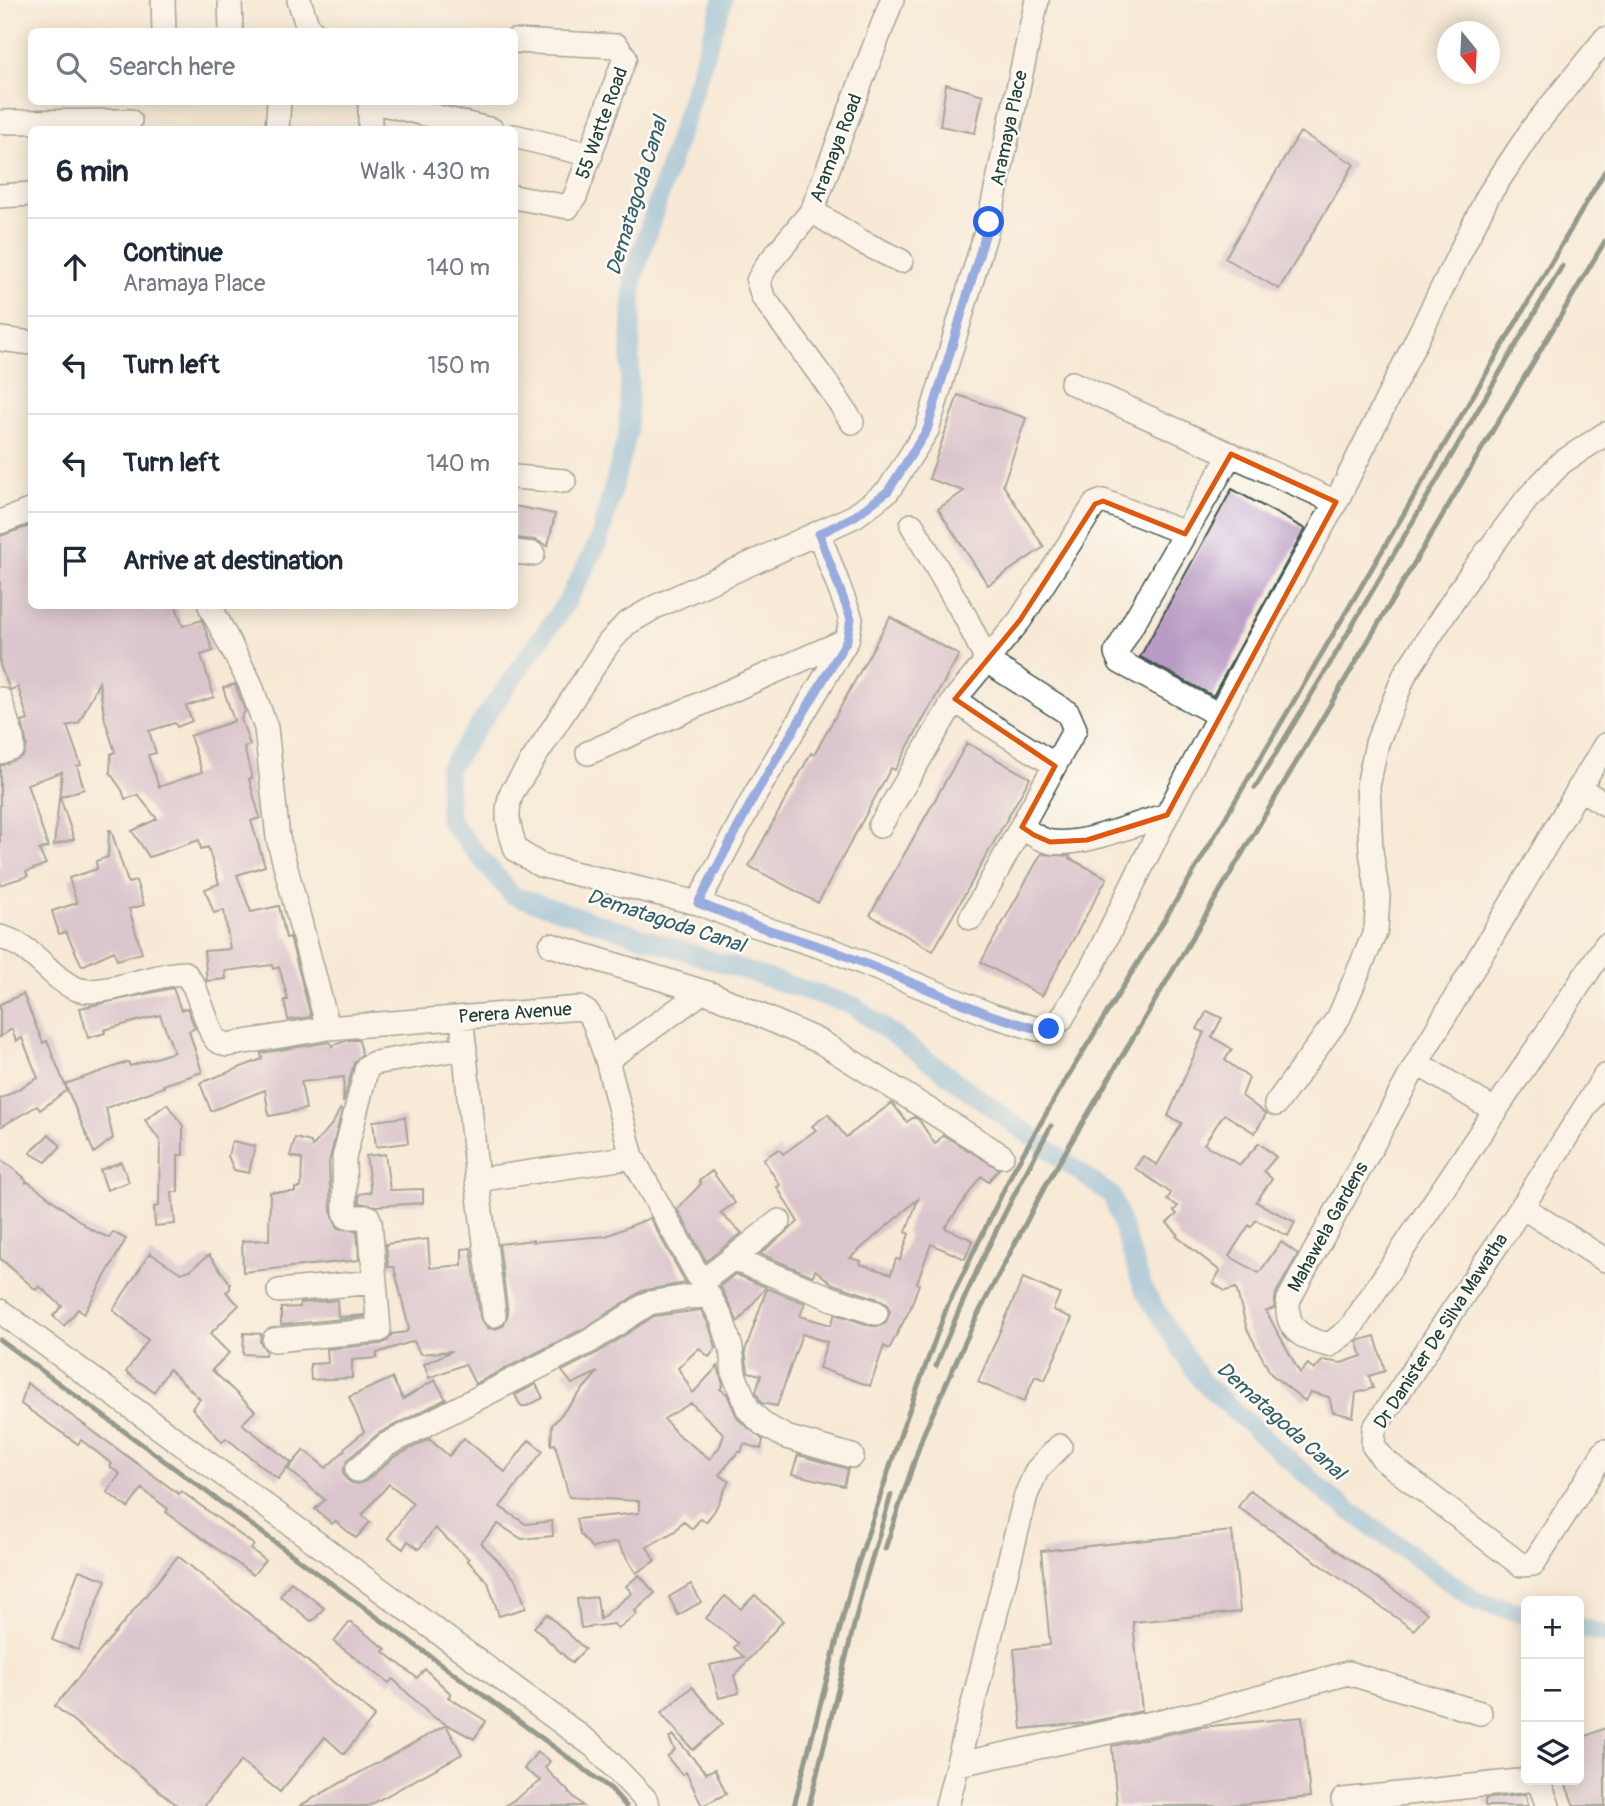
<!DOCTYPE html>
<meta charset="utf-8">
<style>
body{margin:0;font-family:Pangolin,sans-serif;background:#f6f6f7;color:#1f2937}
.controls{position:absolute;right:21px;bottom:21px;display:grid;overflow:hidden;border-radius:10px;box-shadow:0 4px 18px #0003}
.controls button{width:63px;height:63px;display:grid;place-items:center;padding:0;border:0;border-bottom:2px solid #e0e1e3;background:#fff;color:#1f2937;font:35px sans-serif}
.compass{position:absolute;left:1437px;top:21px;width:63px;height:63px;border-radius:50%;background:#fff;box-shadow:0 4px 18px #0003;rotate:162deg}
.stop{position:absolute;width:21px;height:21px;margin:-16px;border:5px solid #2563eb;border-radius:50%;background:#fff}
.stop.end{background:#2563eb;border-color:#fff;box-shadow:0 2px 7px #0008}
.list{margin:0;padding:0;list-style:none}
h2{display:flex;justify-content:space-between;align-items:center;height:91px;margin:0;padding:0 28px;font-size:30px}
h2 small{font-size:23px;font-weight:400;color:#747a83}
.list li{display:grid;grid-template-columns:46px 1fr auto;gap:21px;align-items:center;box-sizing:border-box;height:98px;padding:0 28px;border-top:2px solid #e0e1e3}
.list b{display:block;font-size:26px;white-space:nowrap}
.list p{margin:0;font-size:23px;white-space:nowrap;color:#747a83}
.list em{font-size:23px;font-style:normal;color:#747a83}
.icon{flex:none;width:38px;height:38px;fill:none;stroke:currentColor;stroke-width:2;stroke-linecap:round;stroke-linejoin:round}
.map{position:relative;flex:none;width:1605px;height:1806px;overflow:hidden}
.search{position:absolute;background:#fff;box-shadow:0 4px 18px #0003;left:28px;top:28px;width:490px;height:77px;display:flex;align-items:center;gap:18px;box-sizing:border-box;padding:0 24px;border-radius:10px;color:#747a83;font-size:26px}
.panel{position:absolute;background:#fff;box-shadow:0 4px 18px #0003;left:28px;top:126px;width:490px;height:483px;border-radius:10px}
.map>svg:first-child{display:block}
.lines{fill:none;stroke-linecap:round;stroke-linejoin:round}
.canal{stroke:#67addd;stroke-width:19}
.building{fill:#b99bc5;fill-rule:evenodd}
.minor-casing{stroke:#3f574c;stroke-width:26}
.minor{stroke:#fff;stroke-width:23}
.rail{stroke:#1f3d34;stroke-width:5}
.route{stroke:#2563eb;stroke-width:9}
.marked{fill:none;stroke:#de580e;stroke-width:5;stroke-linejoin:round}
.labels{text-anchor:middle;dominant-baseline:central;stroke-width:5;stroke-linejoin:round;paint-order:stroke}
.street-label{font-size:19px;fill:#1f3d34;stroke:#fdfcf7}
.water-label{font-size:21px;font-style:italic;fill:#355f67;stroke:#fdfcf7}
</style>
<div class="map">
<svg width="1605" height="1806" viewBox="0 0 1605 1806">
<rect width="100%" height="100%" fill="#fdfcf7"/>
<filter id="ink" filterUnits="userSpaceOnUse"><feTurbulence type="fractalNoise" baseFrequency=".0143" numOctaves="2"/><feDisplacementMap in="SourceGraphic" scale="14" xChannelSelector="R" yChannelSelector="G"/><feConvolveMatrix kernelMatrix="1 2 1 2 8 2 1 2 1" color-interpolation-filters="sRGB"/></filter>
<filter id="wash" filterUnits="userSpaceOnUse"><feTurbulence type="fractalNoise" baseFrequency=".00686" numOctaves="4" result="noise"/><feDisplacementMap in="SourceGraphic" scale="28" xChannelSelector="R" yChannelSelector="G"/><feGaussianBlur stdDeviation="1.57" result="paint"/><feColorMatrix in="noise" values="0 0 0 0 0 0 0 0 0 0 0 0 0 0 0 0 0 1.4 0 .05"/><feComposite in="paint" operator="in"/></filter>
<g filter="url(#wash)">
<rect width="100%" height="100%" fill="#f7e9d6"/>
<g class="lines">
<path class="canal" d="M723 0 633 278 628 432 599 541 566 603 448 769 449 820 512 895 854 1006 1112 1196 1144 1291 1201 1381 1332 1498 1476 1601 1526 1614
M1579 1627 1605 1634"/>
</g>
<g id="blocks">
<path class="building" d="M946 84 983 95 975 133 940 126Z
M1300 132 1354 164 1279 289 1225 258Z
M958 395 1026 418 1003 485 1044 547 988 585 938 509 964 491 929 479Z
M1232 489 1305 529 1213 696 1140 657Z
M514 506 555 514 548 546 535 540 514 538Z
M32 525V606H176L183 626 202 620 213 651 201 655 214 697 186 706 192 721 177 727 175 723 149 731 156 753 148 755 159 787 202 772 190 736 234 721 223 688 235 684 245 711 241 719 250 745 244 747 252 778 249 779 260 818 251 821 265 866 237 875 251 912 279 906 286 938 290 937 311 1017 288 1020 284 1000H288L279 967 273 969 272 965 225 971 226 979 207 981 204 951 230 949 224 910 214 913 205 889 219 884 208 847 201 849 199 840 149 857 132 831 157 819 138 795 125 799 122 790 110 773 111 754 115 752 105 720 99 682 79 723 67 726 81 765 77 766 84 789 60 797 74 839 54 845 62 772 27 784 48 847 39 850 46 864 26 872 28 876 0 885V766L23 756 27 745 22 722 28 720 18 687 10 690 0 665V536Z
M890 617 959 655 895 770 891 768 818 903 749 866 811 753 814 755Z
M967 743 1030 778 933 951 870 915Z
M109 830H111L128 883 136 881 144 905 129 909 142 953 117 960 114 951 82 966 66 932 59 934 52 911 77 903 69 878 97 869 96 861 108 857Z
M1041 854 1070 856 1069 858 1107 878 1042 996 981 962Z
M173 988 181 1010 187 1008 195 1028 189 1031 202 1072 163 1085 164 1087 106 1108 113 1138 94 1153 65 1084 128 1062 130 1066 174 1052 160 1015 104 1030 105 1033 88 1038 80 1008Z
M23 994 43 1043 47 1041 67 1090 40 1110 37 1106 0 1127V1099L38 1078 22 1038 16 1041 12 1029 0 1037V1004Z
M1207 1011 1222 1018 1212 1037 1232 1049 1225 1060 1249 1078 1242 1096 1266 1114 1255 1133 1224 1114 1204 1144 1240 1165 1259 1143 1276 1157 1264 1171 1272 1179 1256 1202 1295 1222 1288 1236 1256 1220 1251 1227 1249 1225 1229 1256 1259 1273 1281 1242 1298 1254 1276 1293 1274 1308 1266 1311 1300 1373 1308 1364 1314 1370 1323 1360 1341 1363 1362 1356 1357 1341 1375 1336 1385 1371 1369 1376 1373 1388 1356 1393 1353 1417 1333 1412 1329 1397 1310 1392 1305 1401 1271 1374 1247 1329 1236 1288 1225 1291 1213 1283 1220 1271 1176 1236 1178 1234 1167 1223 1177 1214 1174 1211 1178 1206 1167 1200 1171 1193 1135 1168 1143 1156 1157 1165 1182 1123 1168 1116 1204 1032 1197 1029Z
M348 1040H359L362 1054 354 1063 343 1103 344 1077 301 1082 306 1109 269 1116 265 1090 211 1111 200 1083 262 1059 261 1053 330 1042 332 1046Z
M892 1103 907 1122 914 1117 919 1120 935 1144 943 1135 999 1169 988 1182 981 1176 945 1228 973 1240 965 1259 931 1244 917 1283 919 1284 910 1309 889 1349 884 1346 870 1386 819 1368 827 1342 802 1334 777 1406 761 1403 756 1391 761 1375 748 1372 745 1351 767 1288 805 1303 800 1316 831 1325 835 1314 872 1326H880L886 1323 890 1311 887 1304 881 1300 833 1284 815 1270 813 1276 760 1254 798 1222 777 1187 780 1185 763 1159 779 1149 783 1154 816 1130 812 1126 828 1114 846 1137ZM918 1199 906 1232 909 1234 900 1260 896 1259 891 1274 860 1264 861 1261 850 1258Z
M167 1104 183 1126V1155H178V1192H172L175 1224 155 1226 154 1207 159 1206 160 1141 145 1120Z
M340 1109 342 1110 329 1162 331 1211 338 1228 357 1231 359 1260 243 1272 242 1241 269 1240 270 1192H295V1188H301L302 1159 290 1156 295 1138 311 1142 312 1147 333 1123Z
M405 1117 408 1143 376 1147 373 1121Z
M49 1134 61 1146 46 1162 30 1153Z
M232 1141 255 1146 249 1173 234 1170 228 1156Z
M385 1154 390 1190 423 1189V1203L376 1206 359 1203V1194L371 1192 366 1156Z
M0 1159 24 1177 23 1178 27 1181 25 1183 28 1182 38 1189 90 1229 109 1238 113 1232 126 1239 84 1314 78 1309 64 1326 53 1316 62 1306 39 1286 36 1290 0 1258Z
M121 1162 129 1182 107 1190 100 1170Z
M712 1171 735 1203 720 1213 742 1233 706 1261 677 1209 701 1184 699 1181Z
M650 1218 686 1283 642 1291 583 1329 475 1384 465 1364 429 1378 424 1364 452 1351 420 1354 414 1341 377 1353V1358L352 1360V1378L311 1380 310 1364 328 1363 327 1349 381 1344 388 1341 392 1334 406 1332 409 1329 394 1267H388L386 1244 428 1239 430 1268 462 1265V1249L471 1248 480 1317 488 1328 495 1329 503 1326 508 1314 499 1244 533 1240V1242L606 1236Z
M150 1253 181 1273 190 1270 209 1255 230 1283V1289L226 1292 239 1305 210 1334 229 1353 212 1370 255 1411 242 1424 291 1462 278 1479 226 1438 222 1442 192 1408 200 1399 169 1369 154 1392 126 1372 148 1340 113 1310Z
M735 1274 766 1287 738 1322 720 1286Z
M1023 1278 1060 1294 1053 1310 1072 1318 1045 1380 1035 1376 1024 1402 978 1382Z
M337 1300 338 1317 364 1315V1317L281 1325V1308L300 1307V1303Z
M701 1310 709 1325 716 1348 709 1357 699 1348 678 1368 693 1393 718 1366 723 1385 720 1389 727 1394 738 1419 763 1440 761 1449 744 1444 741 1452H738L719 1475 729 1481 715 1510 706 1522 701 1518 692 1529 683 1521 675 1531 647 1547 655 1561 636 1573 617 1542 592 1548 580 1534 576 1519 639 1513V1501L569 1497 555 1444 551 1445 552 1425 598 1372 572 1384 562 1371 597 1353 654 1316ZM691 1403 724 1434 720 1446 710 1459 676 1433 664 1419Z
M244 1333 261 1334 260 1342 266 1351 265 1355 243 1354Z
M392 1378 403 1399 435 1380 446 1399 379 1433 348 1459 343 1472 346 1479 352 1483 359 1484 366 1481 394 1457 429 1439 449 1456 464 1438 505 1472 529 1440 543 1451 500 1507 526 1524 552 1521 553 1536 522 1539 498 1524 481 1543 517 1581 526 1608 499 1616 488 1582 467 1560 469 1559 435 1528 419 1549 408 1541 403 1549 388 1538 413 1503 389 1484 362 1515 370 1522 356 1538 335 1521 332 1524 315 1509 325 1500 288 1469 304 1450 326 1468 345 1450 344 1448 364 1432 349 1397Z
M27 1383 179 1494 181 1491 254 1545 251 1549 265 1560 253 1575 166 1512 168 1509 142 1489 128 1508 107 1492 120 1474 110 1467 112 1464 81 1440 78 1444 21 1404Z
M536 1384 543 1398 527 1406H521L515 1395Z
M798 1455 848 1469 844 1486 792 1474Z
M1250 1490 1427 1613 1414 1630 1238 1507Z
M1232 1531 1240 1612 1133 1622 1142 1711 1085 1723 1022 1729 1014 1649 1050 1645 1041 1551Z
M178 1556 375 1716 344 1754 325 1737 280 1792 241 1761 204 1806H178L55 1706Z
M79 1570 106 1580 78 1650 52 1640Z
M639 1575 655 1593 635 1611 637 1614 618 1629 614 1624 581 1628 577 1599 597 1597 600 1619 632 1593 626 1586Z
M291 1582 324 1608 315 1619 311 1621 280 1596Z
M691 1584 701 1602 678 1615 669 1597Z
M755 1595 783 1621 734 1676 739 1693 719 1698 710 1665 744 1657 734 1648 738 1643 706 1618 725 1596 741 1609Z
M547 1614 585 1649 572 1663 534 1627Z
M350 1622 386 1649 383 1651 417 1678 425 1669 451 1694 448 1697 486 1721 474 1739 431 1716 393 1679 389 1683 334 1642Z
M692 1687 723 1724 693 1750 661 1713Z
M1302 1717 1310 1797 1221 1806H1117L1112 1746 1201 1727Z
M446 1725 462 1754 368 1806H299Z
M1605 1728V1806H1574L1564 1780H1579V1739Z
M673 1735 706 1773 715 1769 726 1794 702 1806 686 1772 682 1775 667 1757 675 1750 669 1738Z
M537 1752 550 1761 545 1768 583 1806H505L541 1781 524 1769Z
M1526 1794 1528 1806H1485V1799Z"/>
</g>
</g>
<g filter="url(#ink)">
<use href="#blocks" fill-opacity="0" stroke="#3f574c" stroke-width="2"/>
<g class="lines">
<defs>
<path id="minor" d="M163 0 164 32
M230 0 231 32
M299 0 308 28 314 32
M1037 0 989 222 927 430 888 491 855 516 655 607 626 624 608 644 512 792C504 813 509 829 516 850L540 865 698 903 754 925 834 951 991 1015 1037 1029H1049L1061 1020 1092 967 1167 815 1248 659 1336 502 1488 196 1533 128 1605 39
M514 41 617 46 625 57 575 197 568 207 514 197
M375 102 492 130
M0 122 130 121
M277 130 279 102
M370 130V102
M514 136 591 155
M0 196 32 194
M812 211 862 242 901 261
M0 339 32 343
M1072 383 1336 502
M852 422 830 388 763 297 758 281 767 265 812 211 892 0
M514 477 564 481
M0 522 32 510
M912 525 966 618 987 661 1068 713 1075 729 1055 765
M1185 533 1116 653 1120 662 1219 715
M514 552 533 554
M210 606 250 683 266 728 278 838 328 1028
M0 699 12 738 13 747 0 752
M1605 745 1417 1063 1289 1299C1283 1329 1303 1339 1329 1345L1349 1330 1605 946
M588 753 847 640
M1579 788 1605 804
M880 826 955 699
M1022 827C1030 833 1040 840 1051 842 1084 846 1134 824 1167 815
M698 903 755 795 847 640 851 619 819 534
M971 918 1055 765 978 717 955 699 1020 620 1095 504 1103 501 1185 533 1231 454
M0 937C34 945 50 979 77 989 102 998 154 973 185 973L194 986 212 1034 217 1041 227 1045 328 1028 580 1008 588 1013 594 1022 607 1060 632 1157 722 1319 731 1348 734 1374 748 1409 763 1424 786 1437 852 1456
M551 945 714 995 821 1042 1002 1156
M463 1033 477 1180 494 1315
M607 1060 701 993
M1417 1063 1496 1111
M1605 1076 1522 1207 1374 1429 1373 1445 1384 1460 1521 1565 1533 1564 1605 1451
M1276 1104 1339 1017 1376 930 1378 896 1371 851 1368 786 1377 743 1405 674 1472 572 1527 499 1561 463 1605 434
M477 1180 632 1157
M1522 1207 1605 1260
M734 1259 833 1299 876 1313
M701 1282C728 1263 753 1242 779 1221
M279 1291 374 1282
M0 1311 595 1747 645 1799 648 1806
M274 1340 379 1330 370 1222 368 1217H347L345 1211 344 1158 367 1067 374 1063 465 1048
M357 1470 386 1445 590 1341 649 1303 687 1297 709 1296
M959 1764 1213 1710 1348 1673 1480 1713
M1538 1780 1548 1806
M1343 1800 1528 1780
M947 1806 1026 1495 1037 1470 1060 1446"/>
</defs>
<use href="#minor" class="minor-casing"/>
<use href="#minor" class="minor"/>
<path class="rail" d="M1255 788 1328 667 1562 266
M0 1340 611 1789 626 1806
M936 1366C968 1284 1008 1204 1051 1126
M885 1549 923 1435 975 1320 1044 1188 1605 241
M794 1806 852 1582 902 1430 947 1307 1013 1171 1065 1081 1190 878 1605 171
M809 1806 864 1585 891 1495"/>
</g>
</g>
<g class="lines" filter="url(#ink)">
<path class="route" d="M989 222 927 430 888 491 855 516 819 534 851 619 847 640 755 795 698 903 754 925 834 951 991 1015 1037 1029H1049"/>
</g>
<path d="M0 0H1605V1806H0ZM1231 454 1336 502 1167 815 1087 840 1050 842 1034 835 1022 827 1055 766 955 699 1020 620 1095 504 1103 501 1185 534Z" fill="#f7e9d6" fill-opacity=".55" fill-rule="evenodd"/>
<path class="marked" d="M1231 454 1336 502 1167 815 1087 840 1050 842 1034 835 1022 827 1055 766 955 699 1020 620 1095 504 1103 501 1185 534Z"/>
<g class="labels">
<g class="street-label">
<text transform="translate(602 123) rotate(-70)">55 Watte Road</text>
<text transform="translate(1009 128) rotate(-78)">Aramaya Place</text>
<text transform="translate(836 148) rotate(-69)">Aramaya Road</text>
<text transform="translate(515 1013) rotate(-4)">Perera Avenue</text>
<text transform="translate(1328 1227) rotate(-61)">Mahawela Gardens</text>
<text transform="translate(1441 1331) rotate(-57)">Dr Danister De Silva Mawatha</text>
</g>
<g class="water-label">
<text transform="translate(637 196) rotate(-73)">Dematagoda Canal</text>
<text transform="translate(666 921) rotate(18)">Dematagoda Canal</text>
<text transform="translate(1281 1421) rotate(42)">Dematagoda Canal</text>
</g>
</g>
</svg>
<div class="controls">
<button>+</button>
<button>−</button>
<button><svg class="icon" aria-label="layers" viewBox="0 0 24 24"><path d="M12 4l9 5-9 5-9-5zM3 14l9 5 9-5"/></svg></button>
</div>
<svg class="compass" viewBox="-18 -18 36 36"><path d="M0-13l5 13h-10z" fill="#e53935"/><path d="M0 13l5-13h-10z" fill="#747a83"/></svg>
<div class="stop" style="left:989px;top:222px"></div>
<div class="stop end" style="left:1049px;top:1029px"></div>
<div class="search"><svg class="icon" aria-label="search" viewBox="0 0 24 24"><circle cx="10" cy="10" r="6"/><path d="M15 15l6 6"/></svg>Search here</div>
<section class="panel">
<h2>6 min<small>Walk · 430 m</small></h2>
<ul class="list">
<li><svg class="icon" aria-label="ahead" viewBox="0 0 24 24"><path d="M12 20V5M6 11l6-6 6 6"/></svg><div><b>Continue</b><p>Aramaya Place</p></div><em>140 m</em></li>
<li><svg class="icon" aria-label="left" viewBox="0 0 24 24"><path d="M17 20v-9H6M10 6l-5 5 5 5"/></svg><div><b>Turn left</b></div><em>150 m</em></li>
<li><svg class="icon" aria-label="left" viewBox="0 0 24 24"><path d="M17 20v-9H6M10 6l-5 5 5 5"/></svg><div><b>Turn left</b></div><em>140 m</em></li>
<li><svg class="icon" aria-label="arrive" viewBox="0 0 24 24"><path d="M6 21V4h12l-3 4 3 4H6"/></svg><div><b>Arrive at destination</b></div></li>
</ul>
</section>
</div>
